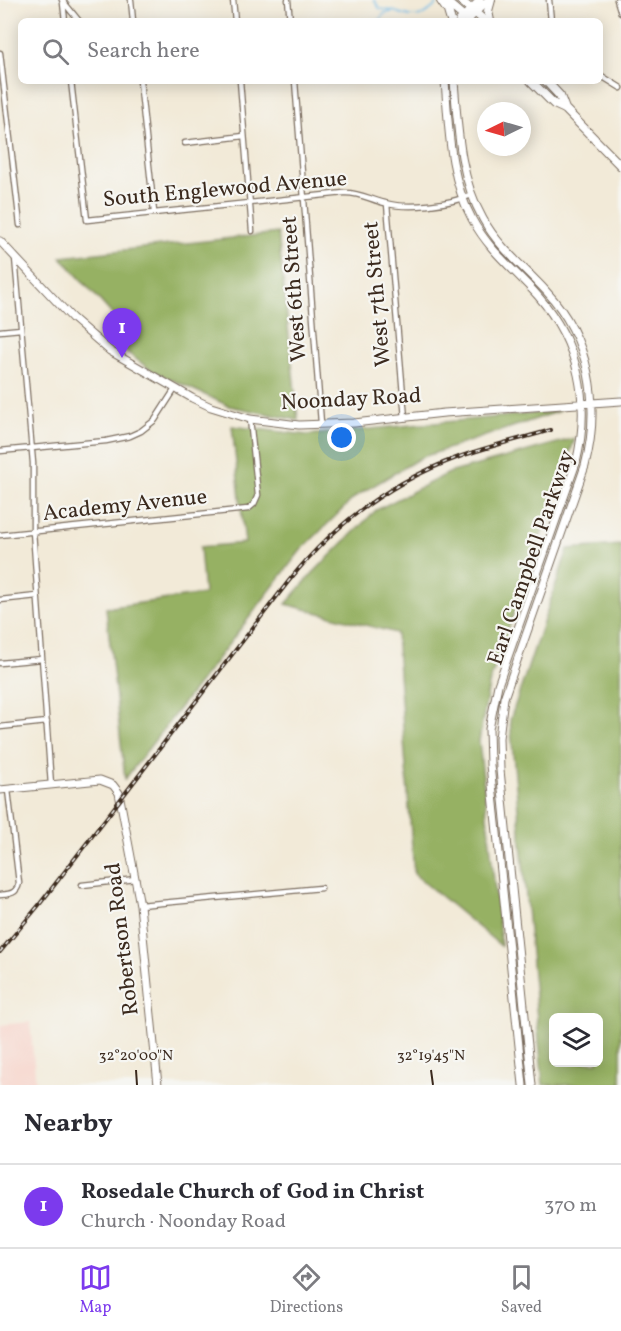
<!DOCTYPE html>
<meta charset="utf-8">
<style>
body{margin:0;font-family:Vollkorn,serif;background:#f7f7f7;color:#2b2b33}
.controls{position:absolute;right:18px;bottom:18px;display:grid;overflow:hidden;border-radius:9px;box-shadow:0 3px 15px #0003}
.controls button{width:54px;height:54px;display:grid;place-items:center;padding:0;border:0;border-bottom:2px solid #e1e1e2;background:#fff;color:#2b2b33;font:30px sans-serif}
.compass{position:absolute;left:477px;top:102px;width:54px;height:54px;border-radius:50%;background:#fff;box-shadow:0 3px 15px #0003;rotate:265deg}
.you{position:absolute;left:342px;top:438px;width:21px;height:21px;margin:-15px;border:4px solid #fff;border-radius:50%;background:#1a73e8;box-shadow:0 0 0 9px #1a73e833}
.badge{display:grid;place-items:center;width:39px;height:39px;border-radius:50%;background:#7c3aed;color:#fff;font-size:20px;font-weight:700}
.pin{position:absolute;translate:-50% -50px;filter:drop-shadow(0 2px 3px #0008)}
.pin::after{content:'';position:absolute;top:32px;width:21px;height:18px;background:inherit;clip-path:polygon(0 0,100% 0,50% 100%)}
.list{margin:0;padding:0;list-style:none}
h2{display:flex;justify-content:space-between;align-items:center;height:78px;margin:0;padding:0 24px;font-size:26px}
h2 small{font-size:20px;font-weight:400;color:#7c7c81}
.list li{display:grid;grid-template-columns:39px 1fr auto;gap:18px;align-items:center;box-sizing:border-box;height:84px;padding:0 24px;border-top:2px solid #e1e1e2}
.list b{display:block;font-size:22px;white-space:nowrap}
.list p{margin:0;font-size:20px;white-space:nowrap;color:#7c7c81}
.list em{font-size:20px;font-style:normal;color:#7c7c81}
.icon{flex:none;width:33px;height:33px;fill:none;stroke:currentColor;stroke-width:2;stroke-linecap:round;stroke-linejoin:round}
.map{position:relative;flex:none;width:621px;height:1085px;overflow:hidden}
.search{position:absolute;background:#fff;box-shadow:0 3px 15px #0003;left:18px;right:18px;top:18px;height:66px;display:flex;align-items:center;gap:15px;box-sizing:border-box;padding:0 21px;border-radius:9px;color:#7c7c81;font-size:22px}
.sheet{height:162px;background:#fff}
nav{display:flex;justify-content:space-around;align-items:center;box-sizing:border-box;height:84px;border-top:2px solid #e1e1e2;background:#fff;font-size:16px;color:#7c7c81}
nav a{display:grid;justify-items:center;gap:3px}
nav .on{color:#7c3aed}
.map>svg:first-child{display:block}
.built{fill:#f7d1c7}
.forest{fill:#96b163;stroke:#686e40;stroke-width:1.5;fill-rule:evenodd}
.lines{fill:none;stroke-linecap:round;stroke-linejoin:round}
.stream{stroke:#6fbce9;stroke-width:1.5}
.street-casing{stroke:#7b6d5f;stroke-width:7}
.secondary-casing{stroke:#7b6d5f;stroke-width:9}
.primary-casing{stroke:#7b6d5f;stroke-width:10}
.street{stroke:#fff;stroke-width:4.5}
.secondary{stroke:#fff;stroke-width:7}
.primary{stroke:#fff;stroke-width:8}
.rail-casing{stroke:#3b2a1e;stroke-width:4}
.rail{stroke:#f6f6f2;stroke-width:1.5;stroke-dasharray:4.5;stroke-linecap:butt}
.ticks{fill:none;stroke:#3b2a1e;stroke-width:2}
.labels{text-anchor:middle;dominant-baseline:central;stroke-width:4.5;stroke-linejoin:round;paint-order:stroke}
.street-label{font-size:22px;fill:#3b2a1e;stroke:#f6f6f2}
.ticks-label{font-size:15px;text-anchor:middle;fill:#3b2a1e;stroke:#f6f6f2;stroke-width:4.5;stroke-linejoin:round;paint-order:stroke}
</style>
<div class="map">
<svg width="621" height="1085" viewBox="0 0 621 1085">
<rect width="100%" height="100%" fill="#f6f6f2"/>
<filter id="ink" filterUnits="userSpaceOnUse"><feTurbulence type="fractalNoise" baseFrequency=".0167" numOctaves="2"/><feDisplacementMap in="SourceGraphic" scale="12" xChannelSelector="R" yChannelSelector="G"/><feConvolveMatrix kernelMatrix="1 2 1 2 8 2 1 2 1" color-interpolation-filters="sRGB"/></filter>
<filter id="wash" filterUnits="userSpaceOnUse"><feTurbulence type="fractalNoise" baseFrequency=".008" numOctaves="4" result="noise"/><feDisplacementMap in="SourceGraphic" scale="24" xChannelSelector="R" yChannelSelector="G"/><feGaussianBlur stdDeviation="1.35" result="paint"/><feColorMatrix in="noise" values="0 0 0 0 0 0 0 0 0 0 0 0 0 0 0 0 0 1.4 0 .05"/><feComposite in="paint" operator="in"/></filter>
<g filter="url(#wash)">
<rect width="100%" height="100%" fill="#f2ead8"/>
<path class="built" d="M30 1022 36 1085H0V1025Z"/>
<path class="forest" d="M278 233 298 420 229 406 151 370 105 336 119 322 61 257Z
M560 411 420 458 356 496 301 550 125 779 106 608 204 594 200 547 245 543 232 426 307 435Z
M575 438 489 684 479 741 501 946 414 874 396 633 286 604 313 573 376 510 449 473Z
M621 545V1085H543L510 720 568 549ZM554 1018H598V1062H554Z"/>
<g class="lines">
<path class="stream" d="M374 0 380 9C404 10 414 28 437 4
M378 21 385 13 392 12"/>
</g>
</g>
<g filter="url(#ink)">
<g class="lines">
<defs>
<path id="street" d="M62 0 79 21
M131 0 133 21
M233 0 235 21
M288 0 290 21
M549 0 551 21
M617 0 621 13
M63 3 65 21
M0 53 20 225
M600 75 621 88
M71 81 87 220 344 193C359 192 371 200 385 203 409 210 449 204 472 195
M140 81 154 212
M240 81 252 231
M295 81 321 423
M185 143 244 136
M387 204 405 418
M15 258 33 463V531L51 785
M0 331 21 329
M0 451 106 441 130 436 141 431 155 420 175 389
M0 535 248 509 254 504 258 495 250 419
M0 600 37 596
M0 663 42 659
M0 727 47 722
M82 885 136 879
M0 895C9 894 17 894 19 883L8 790
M140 905 321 888"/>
<path id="secondary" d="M459 21 480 0
M467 21 488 0
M445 81C449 129 449 176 472 219 489 251 515 270 538 296 579 343 591 403 576 463L498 685 489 729 490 765 523 1085
M454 81C458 128 459 176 483 219 499 248 524 267 546 291 590 338 601 405 585 466L504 698 499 738 500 770 532 1085
M0 241 72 318 110 351 192 398 211 407 250 419 299 425 354 423 444 413 621 401
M0 790 100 780 113 785 119 793 140 905 158 1085"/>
<path id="primary" d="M444 0 469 21
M460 0 485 21
M441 1 448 11 451 21
M490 21 488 11 491 0
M531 81 554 104 565 109 621 166
M546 81 560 96 565 109"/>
</defs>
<use href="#street" class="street-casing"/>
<use href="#secondary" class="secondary-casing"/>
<use href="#primary" class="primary-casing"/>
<use href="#street" class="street"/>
<use href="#secondary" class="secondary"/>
<use href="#primary" class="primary"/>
<defs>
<path id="rail" d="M0 952 39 905 288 582C333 525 390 482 459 457 489 446 520 439 551 430"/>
</defs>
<use href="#rail" class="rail-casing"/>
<use href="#rail" class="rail"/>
</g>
</g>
<path class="ticks" d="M136 1070 137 1085M431 1070 433 1085"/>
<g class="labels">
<g class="street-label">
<text transform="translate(225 190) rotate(-5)">South Englewood Avenue</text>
<text transform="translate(295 289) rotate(-94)">West 6th Street</text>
<text transform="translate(378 294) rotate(-95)">West 7th Street</text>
<text transform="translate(351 400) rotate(-3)">Noonday Road</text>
<text transform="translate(125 506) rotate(-6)">Academy Avenue</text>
<text transform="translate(532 558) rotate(-71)">Earl Campbell Parkway</text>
<text transform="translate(123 939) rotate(-97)">Robertson Road</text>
</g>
</g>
<g class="ticks-label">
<text x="136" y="1060">32°20'00"N</text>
<text x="431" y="1060">32°19'45"N</text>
</g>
</svg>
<div class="controls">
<button><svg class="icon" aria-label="layers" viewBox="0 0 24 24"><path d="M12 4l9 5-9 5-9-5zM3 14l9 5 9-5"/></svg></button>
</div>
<svg class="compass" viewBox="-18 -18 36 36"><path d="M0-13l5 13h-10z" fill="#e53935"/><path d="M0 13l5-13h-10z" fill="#7c7c81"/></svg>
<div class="you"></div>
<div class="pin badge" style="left:122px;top:358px">1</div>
<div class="search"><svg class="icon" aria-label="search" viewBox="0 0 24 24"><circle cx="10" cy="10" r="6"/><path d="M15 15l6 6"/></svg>Search here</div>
</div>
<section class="sheet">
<h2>Nearby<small></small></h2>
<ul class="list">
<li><span class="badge">1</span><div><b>Rosedale Church of God in Christ</b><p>Church · Noonday Road</p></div><em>370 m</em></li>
</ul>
</section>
<nav>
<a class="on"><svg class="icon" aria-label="map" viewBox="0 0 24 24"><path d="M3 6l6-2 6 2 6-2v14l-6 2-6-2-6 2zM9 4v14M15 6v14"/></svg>Map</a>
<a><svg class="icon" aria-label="directions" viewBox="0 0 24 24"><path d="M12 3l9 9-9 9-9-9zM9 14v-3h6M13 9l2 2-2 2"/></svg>Directions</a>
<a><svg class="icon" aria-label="saved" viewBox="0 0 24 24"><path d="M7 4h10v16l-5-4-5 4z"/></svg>Saved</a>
</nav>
